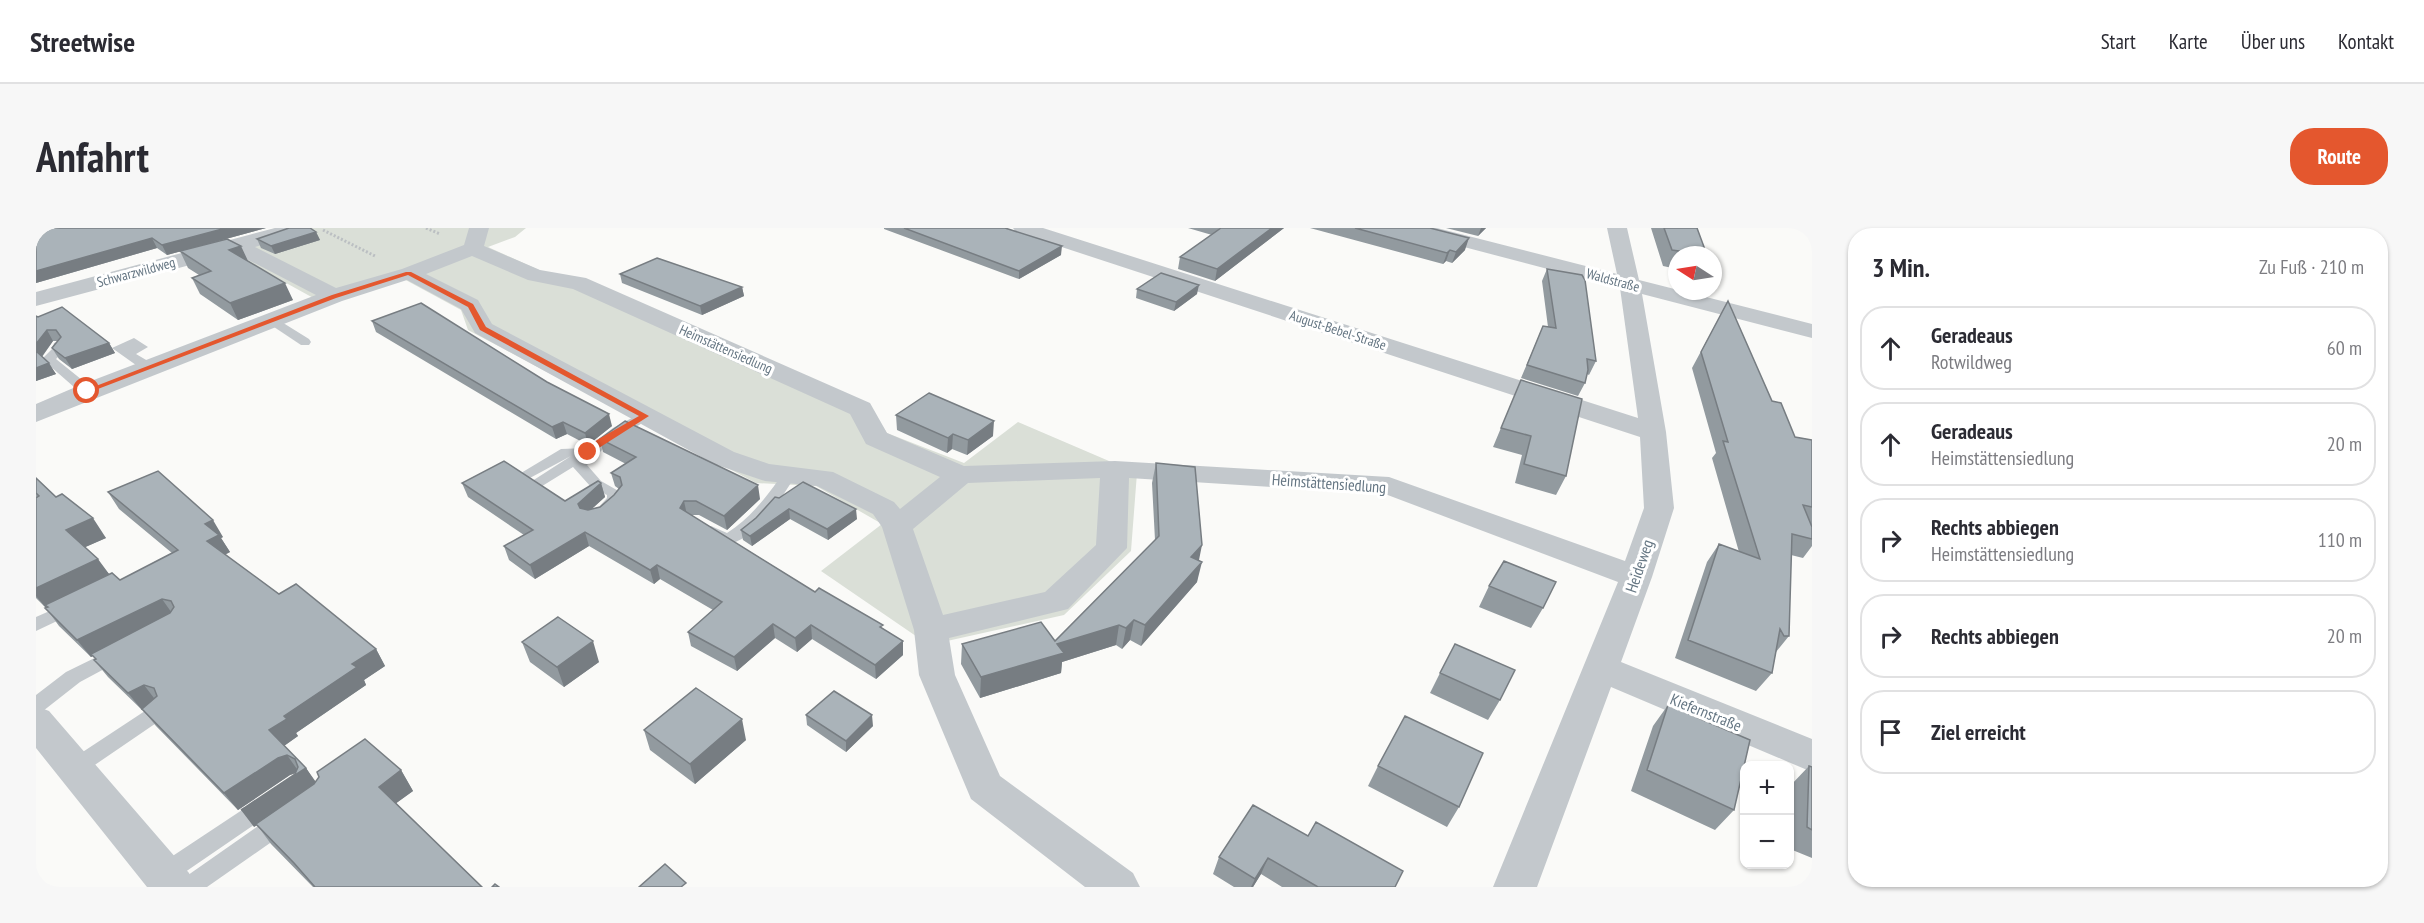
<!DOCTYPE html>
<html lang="de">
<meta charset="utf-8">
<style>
body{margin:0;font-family:"PT Sans Narrow",sans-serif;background:#f7f7f7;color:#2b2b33}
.controls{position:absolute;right:18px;bottom:18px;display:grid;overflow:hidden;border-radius:12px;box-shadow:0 2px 4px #0004}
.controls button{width:54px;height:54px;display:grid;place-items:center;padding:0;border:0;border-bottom:2px solid #e1e1e2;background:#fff;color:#2b2b33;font:30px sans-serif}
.compass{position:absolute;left:1632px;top:18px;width:54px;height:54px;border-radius:50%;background:#fff;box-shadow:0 2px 4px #0004;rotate:282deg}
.stop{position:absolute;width:18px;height:18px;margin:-14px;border:4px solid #e4572e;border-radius:50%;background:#fff}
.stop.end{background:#e4572e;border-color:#fff;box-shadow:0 2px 6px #0008}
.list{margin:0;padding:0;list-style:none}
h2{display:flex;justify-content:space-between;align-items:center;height:78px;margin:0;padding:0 24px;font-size:26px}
h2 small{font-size:20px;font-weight:400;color:#7c7c81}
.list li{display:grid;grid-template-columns:39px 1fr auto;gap:18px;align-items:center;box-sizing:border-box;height:84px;margin:0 12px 12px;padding:0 12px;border:2px solid #e1e1e2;border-radius:24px}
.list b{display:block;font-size:22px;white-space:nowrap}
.list p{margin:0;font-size:20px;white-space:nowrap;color:#7c7c81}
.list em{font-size:20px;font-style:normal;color:#7c7c81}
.icon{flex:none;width:33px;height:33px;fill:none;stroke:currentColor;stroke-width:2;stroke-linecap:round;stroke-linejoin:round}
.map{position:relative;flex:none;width:1776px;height:659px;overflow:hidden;border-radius:24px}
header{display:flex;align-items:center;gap:36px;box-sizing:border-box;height:84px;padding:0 30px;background:#fff;border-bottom:2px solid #e1e1e2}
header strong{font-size:28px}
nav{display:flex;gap:33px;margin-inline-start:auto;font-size:21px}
.intro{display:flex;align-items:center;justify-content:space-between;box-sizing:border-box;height:144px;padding:0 36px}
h1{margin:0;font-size:42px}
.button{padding:15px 27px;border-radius:24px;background:#e4572e;color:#fff;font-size:21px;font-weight:700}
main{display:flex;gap:36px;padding:0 36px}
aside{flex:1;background:#fff;border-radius:24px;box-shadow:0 2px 4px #0004}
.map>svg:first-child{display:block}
.green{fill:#dadfd7}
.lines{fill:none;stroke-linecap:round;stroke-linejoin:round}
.path{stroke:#bbbfc2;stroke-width:3;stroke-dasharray:2 2;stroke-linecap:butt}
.lane{fill:#c3c8cc;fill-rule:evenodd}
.street{fill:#c3c8cc;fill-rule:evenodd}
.wall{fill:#929a9f}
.shaded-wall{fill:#777d82}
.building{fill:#aab3b9;stroke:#777d82;stroke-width:1.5}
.route{fill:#e4572e}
.labels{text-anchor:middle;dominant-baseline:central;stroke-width:6;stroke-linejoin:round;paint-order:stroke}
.far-street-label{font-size:14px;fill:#657683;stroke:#fff}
.street-label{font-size:16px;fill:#657683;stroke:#fff}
</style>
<header>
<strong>Streetwise</strong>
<nav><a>Start</a><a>Karte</a><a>Über uns</a><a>Kontakt</a></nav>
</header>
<div class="intro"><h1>Anfahrt</h1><a class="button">Route</a></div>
<main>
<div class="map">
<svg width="1776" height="659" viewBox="0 0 1776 659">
<rect width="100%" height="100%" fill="#fafaf8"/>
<path class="green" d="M240 0H490L479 9 452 19 514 47 831 175 851 205 928 235 982 194 1101 245 1095 323 1028 387 893 417 785 343 846 296 780 258 720 255 432 102 425 82 366 50 290 77 183 18Z"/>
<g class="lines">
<path class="path" d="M390 0 404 6
M287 2 339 28"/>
<path class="lane" d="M236 88 273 111 275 114 273 117H265L232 95 230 92Z
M98 110 112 119 100 126 117 136 118 139 117 142H107L76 120Z
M22 114 26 115 30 121 20 131 56 160 58 163 56 166H46L6 131 17 120 18 115Z
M609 183 614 184 616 187 614 190 570 218 551 237 565 253 586 265 587 271 574 285 568 287 560 282 571 270V267L555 259 537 239 503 260H493L490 257 535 228 492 251H482L480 248 525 221 551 220 577 200Z
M753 243 760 247C744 272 722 309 691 317L669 307 667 303 669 299 675 298 691 305C715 290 732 267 748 244Z
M34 374 40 376 43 380 40 384 0 403V389Z
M79 420 85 422 88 427 85 432 44 454 7 483 0 485V467L30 444Z
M122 476 129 479 132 484 129 489 47 545 40 547 33 545 30 539 33 533 115 479Z
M229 569 237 572 240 578 237 584 136 653 128 656 120 653 117 646 120 639 221 572Z
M246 585 254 587 257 594 254 601 171 659H142L145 652 238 587Z"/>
<path class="street" d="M239 0H270L267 4 219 19 300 60 366 41 428 17 433 0H453L448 18 504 42 550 50 834 175 851 205 928 238 1079 233 1353 249 1589 333 1608 280 1604 209 980 4 977 0H1007L1602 190 1584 60 1371 4 1368 0H1401L1581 46 1571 0H1591L1603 52 1776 96V110L1606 66 1630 204 1638 280 1616 349 1585 434 1776 511V544L1575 459 1501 659H1457L1582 354 1349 266 1093 250 1091 320 1032 381 913 410 919 447 964 548 1097 645 1104 659H1049L935 571 883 447 878 402 846 299 837 286 781 258 729 253 678 236 439 105 425 81 371 52 306 73 0 194V176L42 158 280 67 199 25 0 78V64ZM436 28 492 52 537 61 814 186 830 216 904 249 864 281 858 274 797 244 733 236 698 224 456 96 442 72 390 46ZM1064 250 1060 317 1009 364 907 387 877 301 932 255Z
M0 478 13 483 153 645 160 659H111L0 520Z"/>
</g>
<path class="wall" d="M0 0H230L131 27 121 20 0 55Z
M848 0H969L1025 27 983 51 848 1Z
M1152 0H1248L1179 53 1142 41 1144 29 1176 7Z
M1274 0H1394L1429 22 1416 35 1410 33 1407 36Z
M1410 0H1450L1442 8Z
M1615 0H1661L1671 27H1641V41L1627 38Z
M280 4 284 12 239 26 225 20 221 11Z
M144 23 212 33 257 72 202 92 164 66 156 50 163 47 152 40Z
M1511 41 1560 133 1553 147 1551 146 1549 155 1542 168 1485 150 1507 98 1512 99 1506 53Z
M584 46 706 59 708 68 666 87 586 55Z
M1101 61 1161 66 1138 83 1100 70Z
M1692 73 1736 173 1759 209 1776 212V318L1767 330 1755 327 1753 408 1740 424 1736 445 1720 463 1639 430 1671 334 1683 316 1703 324 1676 230 1680 225 1656 140Z
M0 88 73 115 79 125 36 141 23 131 16 120 22 113H17L6 129 20 146 0 153Z
M336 93 576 198 552 217 531 206 520 211 340 104Z
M1485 152 1530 248 1520 267 1479 255 1486 227 1457 219Z
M860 187 957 208 931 227 916 221 911 225 861 202Z
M564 211 724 271 691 302 663 287H655L779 364 847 401 867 427 840 451 776 411 761 424 739 410 701 443 655 418 652 404 677 382 624 351 618 356 553 318 499 351 473 332 468 318 488 307 432 269 426 255 529 273 565 255 569 269 555 281 564 279 578 267 583 261 579 258 575 245 590 236 567 224Z
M1120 235 1163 332 1161 354 1105 418 1094 412 1086 421 1080 417 1026 434 1025 445 944 470 925 436 926 416 1019 413 1119 312 1116 255Z
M0 250 20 269 70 310 49 319 73 346 84 352 136 325 83 281 72 264 187 309 185 310 194 324 189 327 243 366 340 421 349 438 328 452 330 457 260 505 262 508 248 518 270 540 279 554 365 542 377 563 360 575 446 659H277L235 616 221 597 218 599 259 545 254 547 202 582 120 498 107 482H106L72 449 58 432 60 431 57 428 55 429 23 398 10 380 0 370Z
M743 270 821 291 792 312 754 291 716 318 707 312 705 302Z
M1453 358 1507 380 1495 400 1443 379Z
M486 414 563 434 528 459 494 434Z
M1404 445 1464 472 1452 492 1394 465Z
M1632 477 1698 582 1679 602 1595 563 1617 498Z
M770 487 837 498 810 524 771 497Z
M608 502 710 512 659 556 614 522Z
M1342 538 1423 579 1411 599 1332 558Z
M1773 538 1776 539V630L1754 621V558Z
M1272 608 1359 659H1246L1225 646 1217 659H1198L1177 646 1183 629Z"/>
<path class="shaded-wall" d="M190 0H230L131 27 126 17Z
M1236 0H1248L1179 53 1181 41Z
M1445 0H1450L1442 8Z
M280 4 284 12 239 26 235 18Z
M116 10 121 20 0 55V43Z
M1433 10 1429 22 1416 35 1420 24Z
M205 18 213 35 193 22Z
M1026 18 1025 27 983 51V43Z
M1414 22 1410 33 1407 36 1411 25Z
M249 55 257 72 202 92 194 75Z
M1163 57 1161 66 1138 83 1140 74Z
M706 59 708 68 666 87 664 78Z
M11 102 17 113 4 131 0 125V116Z
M73 115 79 125 36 141 29 130Z
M13 135 20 146 0 153V140Z
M573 186 576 198 552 217 549 205Z
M958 193 957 208 931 227 932 212Z
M527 194 531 206 520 211 516 199Z
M917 206 916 221 911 225 912 210Z
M565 255 569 269 546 290 542 276Z
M722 257 724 271 691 302 688 288Z
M648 273 651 287 644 280Z
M753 281 754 291 716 318 714 308Z
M820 281 821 291 792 312 791 301Z
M57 290 70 310 45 321 30 302Z
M177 292 187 309 185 310 194 324 181 330 171 313 169 296Z
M549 304 553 318 499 351 494 337Z
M1166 317 1162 337 1155 329Z
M62 331 76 350 11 381 0 368V360Z
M1166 334 1161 354 1105 418 1109 397Z
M621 337 624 351 618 356 614 342Z
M126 371 138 388 55 429 41 412Z
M1098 392 1094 412 1086 421 1090 400Z
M737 396 739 410 701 443 698 429Z
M775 397 776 411 761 424 759 410Z
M1083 397 1080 417 1026 434 1025 445 944 470 945 449 1021 416Z
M557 413 563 434 528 459 521 439Z
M867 413V427L840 451 839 437Z
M340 421 349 438 328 452 330 457 260 505 262 508 245 520 233 502 248 488 316 436Z
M108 457 121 474 106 482 92 465Z
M836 487 837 498 810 524V513Z
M706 491 710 512 659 556 654 536Z
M251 527 263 544 254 547 202 582 188 565 242 530Z
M270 540 282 557 218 599 205 582Z
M365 542 377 563 355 579 343 559Z
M1232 630 1225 646 1217 659H1215L1219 651Z"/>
<path class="building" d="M0 0H190L126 17 116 10 0 43Z
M253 0H274L280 4 235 18 221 11Z
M868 0H969L1026 18 983 43Z
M1185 0H1236L1181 41 1144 29Z
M1319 0H1394L1433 10 1420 24 1414 22 1411 25Z
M1628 0H1661L1671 27 1636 22Z
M191 11 205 18 193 22 249 55 194 75 156 50 175 43 144 23Z
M621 30 706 59 664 78 584 46Z
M1511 41 1546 47 1549 52 1560 133 1551 131 1552 142 1549 155 1491 137 1507 98 1520 100Z
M1125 45 1163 57 1140 74 1101 61Z
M1692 73 1736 173 1745 175 1759 209 1776 212V279L1767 277 1776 299V311L1756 306 1753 408H1748L1744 401 1736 445 1652 412 1683 316 1724 331 1687 213 1692 214 1665 124Z
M385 75 511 154 573 186 549 205 527 194 516 199 336 93Z
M26 79 73 115 29 130 16 120 25 109 20 102H11L0 116V88L2 89Z
M0 123 13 135 0 140Z
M1485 152 1546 171 1530 248 1488 236 1495 208 1465 200Z
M893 165 958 193 932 212 917 206 912 210 860 187Z
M589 193 722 257 688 288 660 273H648L644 280 779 364 783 360 847 397 844 399 867 413 839 437 775 397 759 410 737 396 698 429 652 404 686 374 621 337 614 342 549 304 494 337 468 318 497 302 426 255 468 233 529 273 562 253 565 255 542 276 544 280 552 282 564 279 578 267 586 257 584 249 575 245 600 229 564 211Z
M1120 235 1159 239 1166 317 1155 329 1166 334 1109 397 1098 392 1090 400 1083 397 1021 416 1028 425 945 449 926 416 1005 394 1019 413 1123 308Z
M122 243 177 292 169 296 183 307 171 313 243 366 260 356 340 421 316 436 321 439 248 488 251 491 233 502 270 540 205 582 259 546 262 539 259 531 251 527 242 530 188 565 106 481 121 468 118 460 108 457 92 465 58 432 60 431 55 426 134 385 138 379 135 373 126 371 41 412 9 380 12 379 9 377 76 345 84 352 142 322 72 264Z
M0 250 20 269 26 266 57 290 30 302 62 331 0 360V270L3 268 0 265Z
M767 254 820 281 791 301 753 281 714 308 705 302 720 290 739 269 743 270Z
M1468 333 1520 354 1507 380 1453 358Z
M522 389 557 413 521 439 486 414Z
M1419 416 1479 442 1464 472 1404 445Z
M660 460 706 491 654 536 608 502Z
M798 463 836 487 810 513 770 487Z
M1632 477 1714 512 1698 582 1611 542Z
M1369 488 1447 525 1423 579 1342 538Z
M329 511 365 542 343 559 446 659H279L258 635 220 596 278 556 283 549 281 544Z
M1773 538 1776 539V602L1771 599Z
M1217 577 1272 608 1280 594 1367 643 1359 659H1282L1232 630 1219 651 1183 629Z
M629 636 650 655 645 659H603Z
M459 656 463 659H456Z"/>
<path class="route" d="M370 44H375L437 76 450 99 613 188 555 225H549V222L561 212 603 188 444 102 432 79 372 47 300 70 54 164 47 163 296 67Z"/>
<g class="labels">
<g class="far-street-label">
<text transform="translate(100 44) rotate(-15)">Schwarzwildweg</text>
<text transform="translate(1577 52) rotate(15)">Waldstraße</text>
<text transform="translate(1302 102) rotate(18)">August-Bebel-Straße</text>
<text transform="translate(690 121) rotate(24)">Heimstättensiedlung</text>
</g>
<g class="street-label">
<text transform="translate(1293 255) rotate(4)">Heimstättensiedlung</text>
<text transform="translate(1603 338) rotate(-71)">Heideweg</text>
<text transform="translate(1670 484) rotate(22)">Kiefernstraße</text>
</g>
</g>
</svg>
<div class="controls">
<button>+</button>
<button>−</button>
</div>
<svg class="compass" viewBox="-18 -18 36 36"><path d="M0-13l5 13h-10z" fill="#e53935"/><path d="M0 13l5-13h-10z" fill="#7c7c81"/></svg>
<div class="stop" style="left:51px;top:163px"></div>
<div class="stop end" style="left:552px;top:224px"></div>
</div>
<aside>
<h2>3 Min.<small>Zu Fuß · 210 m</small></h2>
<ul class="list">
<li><svg class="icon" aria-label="ahead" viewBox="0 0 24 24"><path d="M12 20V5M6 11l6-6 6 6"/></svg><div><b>Geradeaus</b><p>Rotwildweg</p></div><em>60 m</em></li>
<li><svg class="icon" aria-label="ahead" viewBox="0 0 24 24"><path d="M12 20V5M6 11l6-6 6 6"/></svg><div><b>Geradeaus</b><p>Heimstättensiedlung</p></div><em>20 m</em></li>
<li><svg class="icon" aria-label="right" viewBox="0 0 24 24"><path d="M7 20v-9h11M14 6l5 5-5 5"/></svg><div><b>Rechts abbiegen</b><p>Heimstättensiedlung</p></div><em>110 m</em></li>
<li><svg class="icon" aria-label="right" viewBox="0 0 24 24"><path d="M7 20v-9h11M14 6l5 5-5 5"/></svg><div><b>Rechts abbiegen</b></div><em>20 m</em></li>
<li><svg class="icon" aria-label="arrive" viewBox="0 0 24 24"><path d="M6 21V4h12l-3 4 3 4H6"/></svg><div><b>Ziel erreicht</b></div></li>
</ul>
</aside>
</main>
